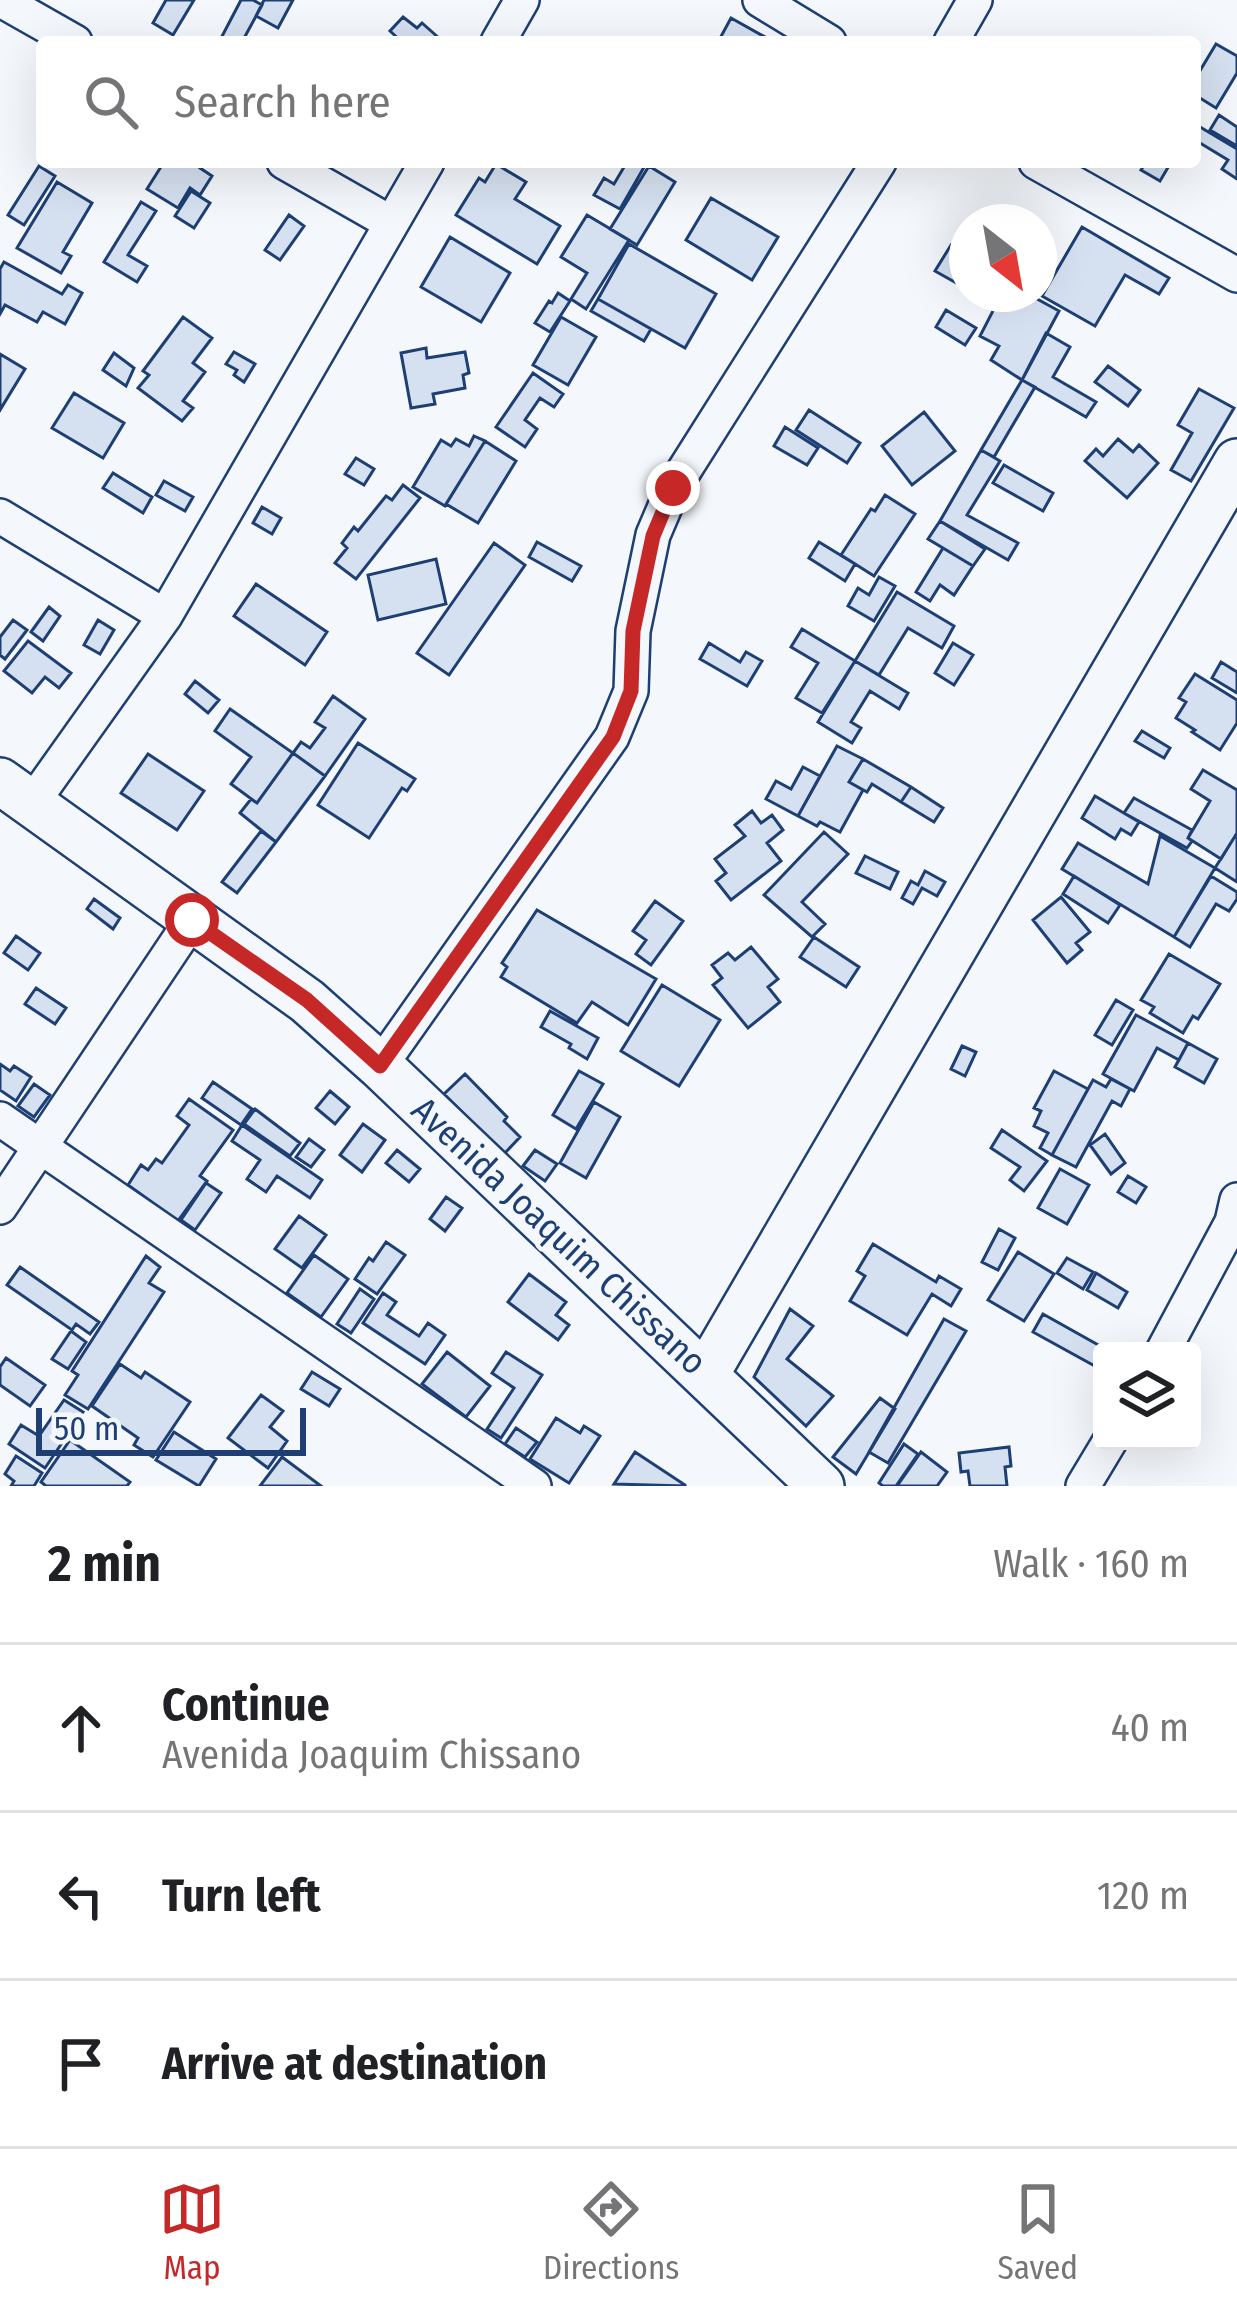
<!DOCTYPE html>
<meta charset="utf-8">
<style>
body{margin:0;font-family:"Fira Sans Condensed",sans-serif;background:#f6f6f6;color:#202124}
.controls{position:absolute;right:36px;bottom:36px;display:grid;overflow:hidden;border-radius:12px;box-shadow:0 12px 48px #0002}
.controls button{width:108px;height:108px;display:grid;place-items:center;padding:0;border:0;border-bottom:3px solid #e0e0e0;background:#fff;color:#202124;font:60px sans-serif}
.compass{position:absolute;left:949px;top:204px;width:108px;height:108px;border-radius:50%;background:#fff;box-shadow:0 12px 48px #0002;rotate:149deg}
.scale{position:absolute;left:36px;bottom:30px;width:270px;box-sizing:border-box;padding-left:12px;border:6px solid #1d3f73;border-top:0;font-size:33px;line-height:42px;white-space:nowrap;color:#1d3f73;-webkit-text-stroke:9px #f4f7fb;paint-order:stroke}
.stop{position:absolute;width:36px;height:36px;margin:-27px;border:9px solid #c62828;border-radius:50%;background:#fff}
.stop.end{background:#c62828;border-color:#fff;box-shadow:0 3px 12px #0008}
.list{margin:0;padding:0;list-style:none}
h2{display:flex;justify-content:space-between;align-items:center;height:156px;margin:0;padding:0 48px;font-size:51px}
h2 small{font-size:39px;font-weight:400;color:#757577}
.list li{display:grid;grid-template-columns:78px 1fr auto;gap:36px;align-items:center;box-sizing:border-box;height:168px;padding:0 48px;border-top:3px solid #e0e0e0}
.list b{display:block;font-size:45px;white-space:nowrap}
.list p{margin:0;font-size:39px;white-space:nowrap;color:#757577}
.list em{font-size:39px;font-style:normal;color:#757577}
.icon{flex:none;width:66px;height:66px;fill:none;stroke:currentColor;stroke-width:2;stroke-linecap:round;stroke-linejoin:round}
.map{position:relative;flex:none;width:1237px;height:1486px;overflow:hidden}
.search{position:absolute;background:#fff;box-shadow:0 12px 48px #0002;left:36px;right:36px;top:36px;height:132px;display:flex;align-items:center;gap:30px;box-sizing:border-box;padding:0 42px;border-radius:12px;color:#757577;font-size:45px}
.sheet{height:660px;background:#fff}
nav{display:flex;justify-content:space-around;align-items:center;box-sizing:border-box;height:168px;border-top:3px solid #e0e0e0;background:#fff;font-size:33px;color:#757577}
nav a{display:grid;justify-items:center;gap:6px}
nav .on{color:#c62828}
.map>svg:first-child{display:block}
.building{fill:#d5e0f0;stroke:#1d3f73;stroke-width:3}
.lines{fill:none;stroke-linecap:round;stroke-linejoin:round}
.street-casing{stroke:#1d3f73;stroke-width:38}
.secondary-casing{stroke:#1d3f73;stroke-width:50}
.street{stroke:#f4f7fb;stroke-width:33}
.secondary{stroke:#f4f7fb;stroke-width:45}
.route{stroke:#c62828;stroke-width:15}
.labels{text-anchor:middle;dominant-baseline:central;stroke-width:9;stroke-linejoin:round;paint-order:stroke}
.street-label{font-size:36px;fill:#1d3f73;stroke:#f4f7fb}
</style>
<div class="map">
<svg width="1237" height="1486" viewBox="0 0 1237 1486">
<rect width="100%" height="100%" fill="#f4f7fb"/>
<path class="building" d="M166 0H194L173 35 153 23Z
M241 0H253L262 5 242 42H219Z
M264 0H293L278 28 256 16Z
M403 17 417 28 422 23 440 39 437 42H402L390 31Z
M731 18 774 42H718Z
M1216 44 1237 56V73L1216 108 1195 95V79Z
M1219 115 1237 127V146L1210 130Z
M1195 124 1237 149V179L1222 169 1228 160 1195 140Z
M164 162H203L200 168 212 176 200 195 190 188 178 208 147 189Z
M627 162H647L620 209 594 195 604 178 614 184Z
M1146 162H1177L1175 166 1170 164 1160 181 1141 170Z
M496 164 526 182 515 199 560 226 537 264 456 215 479 178 485 182Z
M39 166 55 176 24 225 8 215Z
M649 166 675 182 637 245 610 229Z
M57 182 92 203 63 252 71 256 61 273 17 248Z
M191 191 210 203 194 228 175 216Z
M711 198 778 237 752 280 686 240Z
M141 202 156 211 128 255 147 266 137 282 104 262Z
M289 215 304 226 280 260 265 250Z
M587 215 629 240 586 309 571 299 587 273 561 257Z
M1082 227 1169 278 1159 294 1125 275 1095 326 1042 296Z
M450 237 510 273 481 322 421 287Z
M629 244 716 294 685 348 598 299Z
M951 245 967 255V289L935 271Z
M4 262 62 294 68 285 82 293 65 324 43 312 37 322 5 305 0 314V269Z
M558 293 570 301 550 332 535 323 549 301 552 303Z
M980 294H1028L1059 311 1022 380 991 360 999 346 980 336 995 307 978 298Z
M598 299 651 329 644 341 591 311Z
M946 310 976 328 965 345 936 327Z
M183 317 212 338 193 363 205 372 183 401 193 408 182 421 138 388 149 375 143 371Z
M561 317 596 337 568 385 533 365Z
M1046 333 1070 347 1053 377 1096 402 1086 417 1022 380Z
M426 348 427 358 465 352 469 373 463 375 465 388 433 394 435 404 411 408 401 353Z
M234 352 255 364 244 382 234 375 237 370 226 364Z
M114 353 134 368 126 386 103 370Z
M0 354 25 369 0 410Z
M1108 366 1140 390 1128 406 1095 382Z
M533 373 563 394 554 407 540 398 525 420 537 429 525 447 496 427Z
M1022 380 1035 387 994 457 981 450Z
M1199 389 1234 408 1191 481 1171 470 1192 433 1178 425Z
M74 393 124 423 103 458 52 428Z
M809 410 860 443 847 463 796 430Z
M924 412 955 451 912 485 882 446Z
M785 427 818 448 807 465 774 446Z
M474 436 485 441 445 506 413 487 441 440 451 446 456 439 469 446Z
M1118 439 1133 452 1139 445 1158 463 1127 498 1085 461 1096 449 1103 456Z
M485 441 516 461 478 523 446 504Z
M981 450 1000 461 967 515 1018 543 1008 560 940 521Z
M356 458 374 469 364 485 345 474Z
M1004 465 1053 493 1043 511 993 483Z
M113 473 152 497 143 513 103 488Z
M164 481 193 497 185 511 156 495Z
M403 485 420 498 356 579 335 563 347 548 342 543 354 527 358 531 386 496 392 500Z
M885 495 915 514 874 576 841 555 871 509 875 511Z
M262 507 281 518 272 534 253 523Z
M940 521 985 549 973 566 928 539Z
M537 542 581 566 572 581 529 557Z
M819 542 855 564 845 581 809 558Z
M494 543 525 565 449 675 417 653Z
M943 548 973 566 954 595 940 585 930 601 916 592Z
M436 559 446 604 378 620 368 575Z
M879 577 895 586 874 621 848 606 858 588 869 595Z
M256 584 327 632 305 665 234 616Z
M897 592 954 626 942 648 908 628 879 675 855 661Z
M49 607 60 616 43 641 31 632Z
M13 620 27 630 5 659 0 655V637Z
M98 620 114 630 100 654 84 645Z
M802 629 855 661 822 713 796 698 818 663 791 647Z
M28 641 71 673 59 688 45 677 32 693 4 671Z
M709 643 740 662 746 652 762 661 747 686 700 659Z
M953 643 973 655 954 685 935 673Z
M855 661 908 693 899 709 870 691 851 722 861 728 852 743 818 722Z
M1221 662 1237 672V693L1212 678Z
M1195 674 1237 700V723L1220 750 1192 732 1195 730 1176 718 1186 702 1179 698Z
M195 681 219 700 208 713 185 694Z
M333 696 365 719 325 776 293 753 301 742 310 748 325 728 315 722Z
M230 709 293 753 257 803 231 784 251 757 215 731Z
M1142 731 1170 748 1164 758 1135 741Z
M358 743 415 779 407 791 402 788 369 838 318 805Z
M837 746 863 759 849 782 863 790 840 832 820 822 817 826 798 816Z
M293 753 325 776 276 842 240 813 251 799 257 803Z
M148 754 204 791 177 830 121 793Z
M863 759 911 787 901 802 872 784 867 792 849 782Z
M803 767 820 776 798 816 766 799 776 781 791 789Z
M1203 770 1237 790V833L1221 859 1188 838 1210 801 1191 789Z
M911 787 943 808 934 822 901 802Z
M1095 796 1139 822 1131 835 1121 829 1115 839 1082 818Z
M1134 798 1192 830 1188 838 1192 841 1187 848 1124 813Z
M752 811 761 823 772 815 783 830 767 843 781 861 731 900 716 881 726 873 715 859 745 836 735 825Z
M261 831 276 842 237 893 222 882Z
M824 832 848 854 802 902 825 924 812 937 764 895Z
M1237 833V882L1215 868Z
M1160 836 1215 868 1174 937 1062 869 1078 843 1148 884Z
M865 856 898 872 890 889 856 873Z
M925 871 945 882 937 896 922 888 913 904 902 898 911 881 918 885Z
M1074 876 1120 905 1108 923 1063 894Z
M1211 876 1237 892V899L1229 911 1216 904 1190 947 1174 937Z
M1061 897 1090 932 1076 943 1082 950 1067 963 1033 920Z
M94 899 120 918 113 929 87 909Z
M655 901 683 921 651 965 636 954 646 940 633 931Z
M537 910 656 979 628 1025 592 1002 577 1023 501 977 507 967 502 963Z
M16 936 40 953 28 970 4 953Z
M814 937 859 967 846 987 800 957Z
M751 947 778 979 768 987 780 1002 748 1028 713 985 722 978 712 965 728 953 735 960Z
M1169 954 1220 984 1198 1019 1193 1016 1183 1033 1150 1013 1154 1007 1141 1000Z
M662 985 720 1020 679 1086 621 1051Z
M36 988 66 1008 55 1024 25 1004Z
M1116 1000 1133 1010 1112 1045 1095 1035Z
M550 1011 598 1038 587 1059 569 1048 571 1044 541 1027Z
M1136 1015 1188 1043 1179 1060 1157 1048 1134 1091 1103 1074Z
M1188 1043 1217 1059 1204 1083 1175 1067Z
M962 1046 976 1052 965 1076 951 1069Z
M0 1064 10 1071 14 1066 31 1077 16 1101 0 1090Z
M579 1071 603 1084 576 1129 553 1115Z
M1054 1071 1088 1089 1052 1155 1040 1148 1048 1133 1034 1126 1041 1111 1034 1108Z
M465 1074 507 1117 504 1121 520 1137 504 1154 444 1094Z
M1111 1079 1130 1089 1121 1106 1112 1101 1076 1167 1052 1155 1093 1080 1106 1087Z
M213 1082 252 1109 241 1125 202 1098Z
M34 1084 50 1095 34 1117 18 1106Z
M330 1091 349 1107 335 1124 316 1108Z
M189 1099 233 1130 200 1176 207 1181 178 1221 128 1185 141 1165 148 1170 156 1159 162 1163 189 1125 177 1116Z
M594 1102 620 1117 586 1178 560 1163Z
M255 1109 300 1143 290 1156 244 1124Z
M363 1124 385 1140 362 1172 340 1155Z
M242 1125 322 1180 310 1198 277 1176 266 1192 247 1179 260 1160 232 1141Z
M1002 1130 1047 1161 1024 1191 1010 1180 1020 1167 991 1148Z
M1105 1134 1125 1163 1111 1174 1090 1145Z
M309 1139 324 1150 311 1167 296 1157Z
M397 1150 420 1169 409 1182 386 1163Z
M535 1150 557 1164 545 1181 523 1166Z
M1060 1169 1089 1185 1067 1224 1038 1208Z
M1128 1176 1146 1187 1136 1203 1118 1192Z
M206 1183 221 1193 195 1230 181 1220Z
M446 1197 462 1208 445 1231 430 1219Z
M299 1216 326 1235 302 1268 275 1249Z
M999 1229 1015 1238 998 1270 982 1262Z
M386 1242 405 1255 377 1294 355 1279 369 1258 373 1261Z
M873 1244 936 1282 939 1276 961 1289 951 1306 932 1294 907 1335 850 1301 865 1276 857 1271Z
M1018 1252 1054 1274 1024 1321 988 1300Z
M314 1255 348 1279 321 1317 287 1293Z
M146 1256 160 1267 149 1283 164 1292 88 1409 65 1395 78 1375 72 1371Z
M1067 1258 1093 1272 1083 1289 1057 1273Z
M20 1267 99 1322 90 1334 76 1324 72 1330 7 1285Z
M1096 1273 1127 1292 1118 1308 1087 1290Z
M529 1274 566 1302 556 1315 569 1325 558 1340 508 1302Z
M360 1289 374 1299 351 1333 337 1324Z
M383 1293 396 1302 387 1315 419 1336 428 1323 445 1335 425 1364 363 1323Z
M790 1309 813 1326 787 1359 833 1396 806 1426 754 1377Z
M1043 1314 1109 1351H1102V1370L1033 1332Z
M944 1319 966 1331 888 1463 869 1452Z
M71 1331 86 1342 68 1369 52 1359Z
M447 1352 490 1386 466 1417 422 1384Z
M506 1352 542 1375 501 1438 487 1429 514 1388 492 1373Z
M6 1358 45 1385 30 1406 0 1385V1367Z
M120 1364 141 1378 145 1372 190 1402 153 1457 134 1445 138 1438 92 1406Z
M312 1372 340 1389 329 1406 301 1389Z
M261 1395 283 1411 270 1427 287 1441 268 1468 228 1438Z
M880 1398 895 1409 856 1474 833 1457Z
M64 1400 83 1412 45 1468 9 1444 21 1425 39 1436Z
M556 1418 580 1433 584 1426 600 1436 569 1483 530 1459Z
M516 1428 537 1442 525 1457 505 1444Z
M174 1432 216 1459 199 1486 156 1460Z
M70 1440 130 1482 127 1486H46L41 1482Z
M904 1444 918 1454 896 1486H883L879 1483Z
M1009 1447 1011 1466 1005 1467 1007 1486H970L968 1471 961 1472 959 1453Z
M635 1452 685 1485V1486L614 1484Z
M921 1452 947 1472 937 1486H897Z
M16 1456 42 1473 34 1486H11L14 1481 5 1474Z
M282 1457 321 1486H260Z"/>
<g class="lines">
<defs>
<path id="street" d="M1 0 75 42
M760 0 829 42
M498 42 522 0
M951 42 975 0
M284 162 391 223
M1036 162 1237 275
M0 516 165 616
M32 803 165 616 427 162
M380 1066 612 737 631 691 633 631 653 535 673 488 879 162
M0 1119 534 1486
M0 1207 192 920
M1163 1351 1232 1222 1237 1200
M1083 1486 1110 1441"/>
<path id="secondary" d="M0 781 307 1001 380 1066 821 1486
M706 1374 1237 462"/>
</defs>
<use href="#street" class="street-casing"/>
<use href="#secondary" class="secondary-casing"/>
<use href="#street" class="street"/>
<use href="#secondary" class="secondary"/>
</g>
<g class="lines">
<path class="route" d="M192 920 307 1000 380 1066 613 737 631 691 633 631 653 536 673 488"/>
</g>
<g class="labels">
<g class="street-label">
<text transform="translate(559 1236) rotate(43)">Avenida Joaquim Chissano</text>
</g>
</g>
</svg>
<div class="controls">
<button><svg class="icon" aria-label="layers" viewBox="0 0 24 24"><path d="M12 4l9 5-9 5-9-5zM3 14l9 5 9-5"/></svg></button>
</div>
<svg class="compass" viewBox="-18 -18 36 36"><path d="M0-13l5 13h-10z" fill="#e53935"/><path d="M0 13l5-13h-10z" fill="#757577"/></svg>
<div class="scale">50 m</div>
<div class="stop" style="left:192px;top:920px"></div>
<div class="stop end" style="left:673px;top:488px"></div>
<div class="search"><svg class="icon" aria-label="search" viewBox="0 0 24 24"><circle cx="10" cy="10" r="6"/><path d="M15 15l6 6"/></svg>Search here</div>
</div>
<section class="sheet">
<h2>2 min<small>Walk · 160 m</small></h2>
<ul class="list">
<li><svg class="icon" aria-label="ahead" viewBox="0 0 24 24"><path d="M12 20V5M6 11l6-6 6 6"/></svg><div><b>Continue</b><p>Avenida Joaquim Chissano</p></div><em>40 m</em></li>
<li><svg class="icon" aria-label="left" viewBox="0 0 24 24"><path d="M17 20v-9H6M10 6l-5 5 5 5"/></svg><div><b>Turn left</b></div><em>120 m</em></li>
<li><svg class="icon" aria-label="arrive" viewBox="0 0 24 24"><path d="M6 21V4h12l-3 4 3 4H6"/></svg><div><b>Arrive at destination</b></div></li>
</ul>
</section>
<nav>
<a class="on"><svg class="icon" aria-label="map" viewBox="0 0 24 24"><path d="M3 6l6-2 6 2 6-2v14l-6 2-6-2-6 2zM9 4v14M15 6v14"/></svg>Map</a>
<a><svg class="icon" aria-label="directions" viewBox="0 0 24 24"><path d="M12 3l9 9-9 9-9-9zM9 14v-3h6M13 9l2 2-2 2"/></svg>Directions</a>
<a><svg class="icon" aria-label="saved" viewBox="0 0 24 24"><path d="M7 4h10v16l-5-4-5 4z"/></svg>Saved</a>
</nav>
